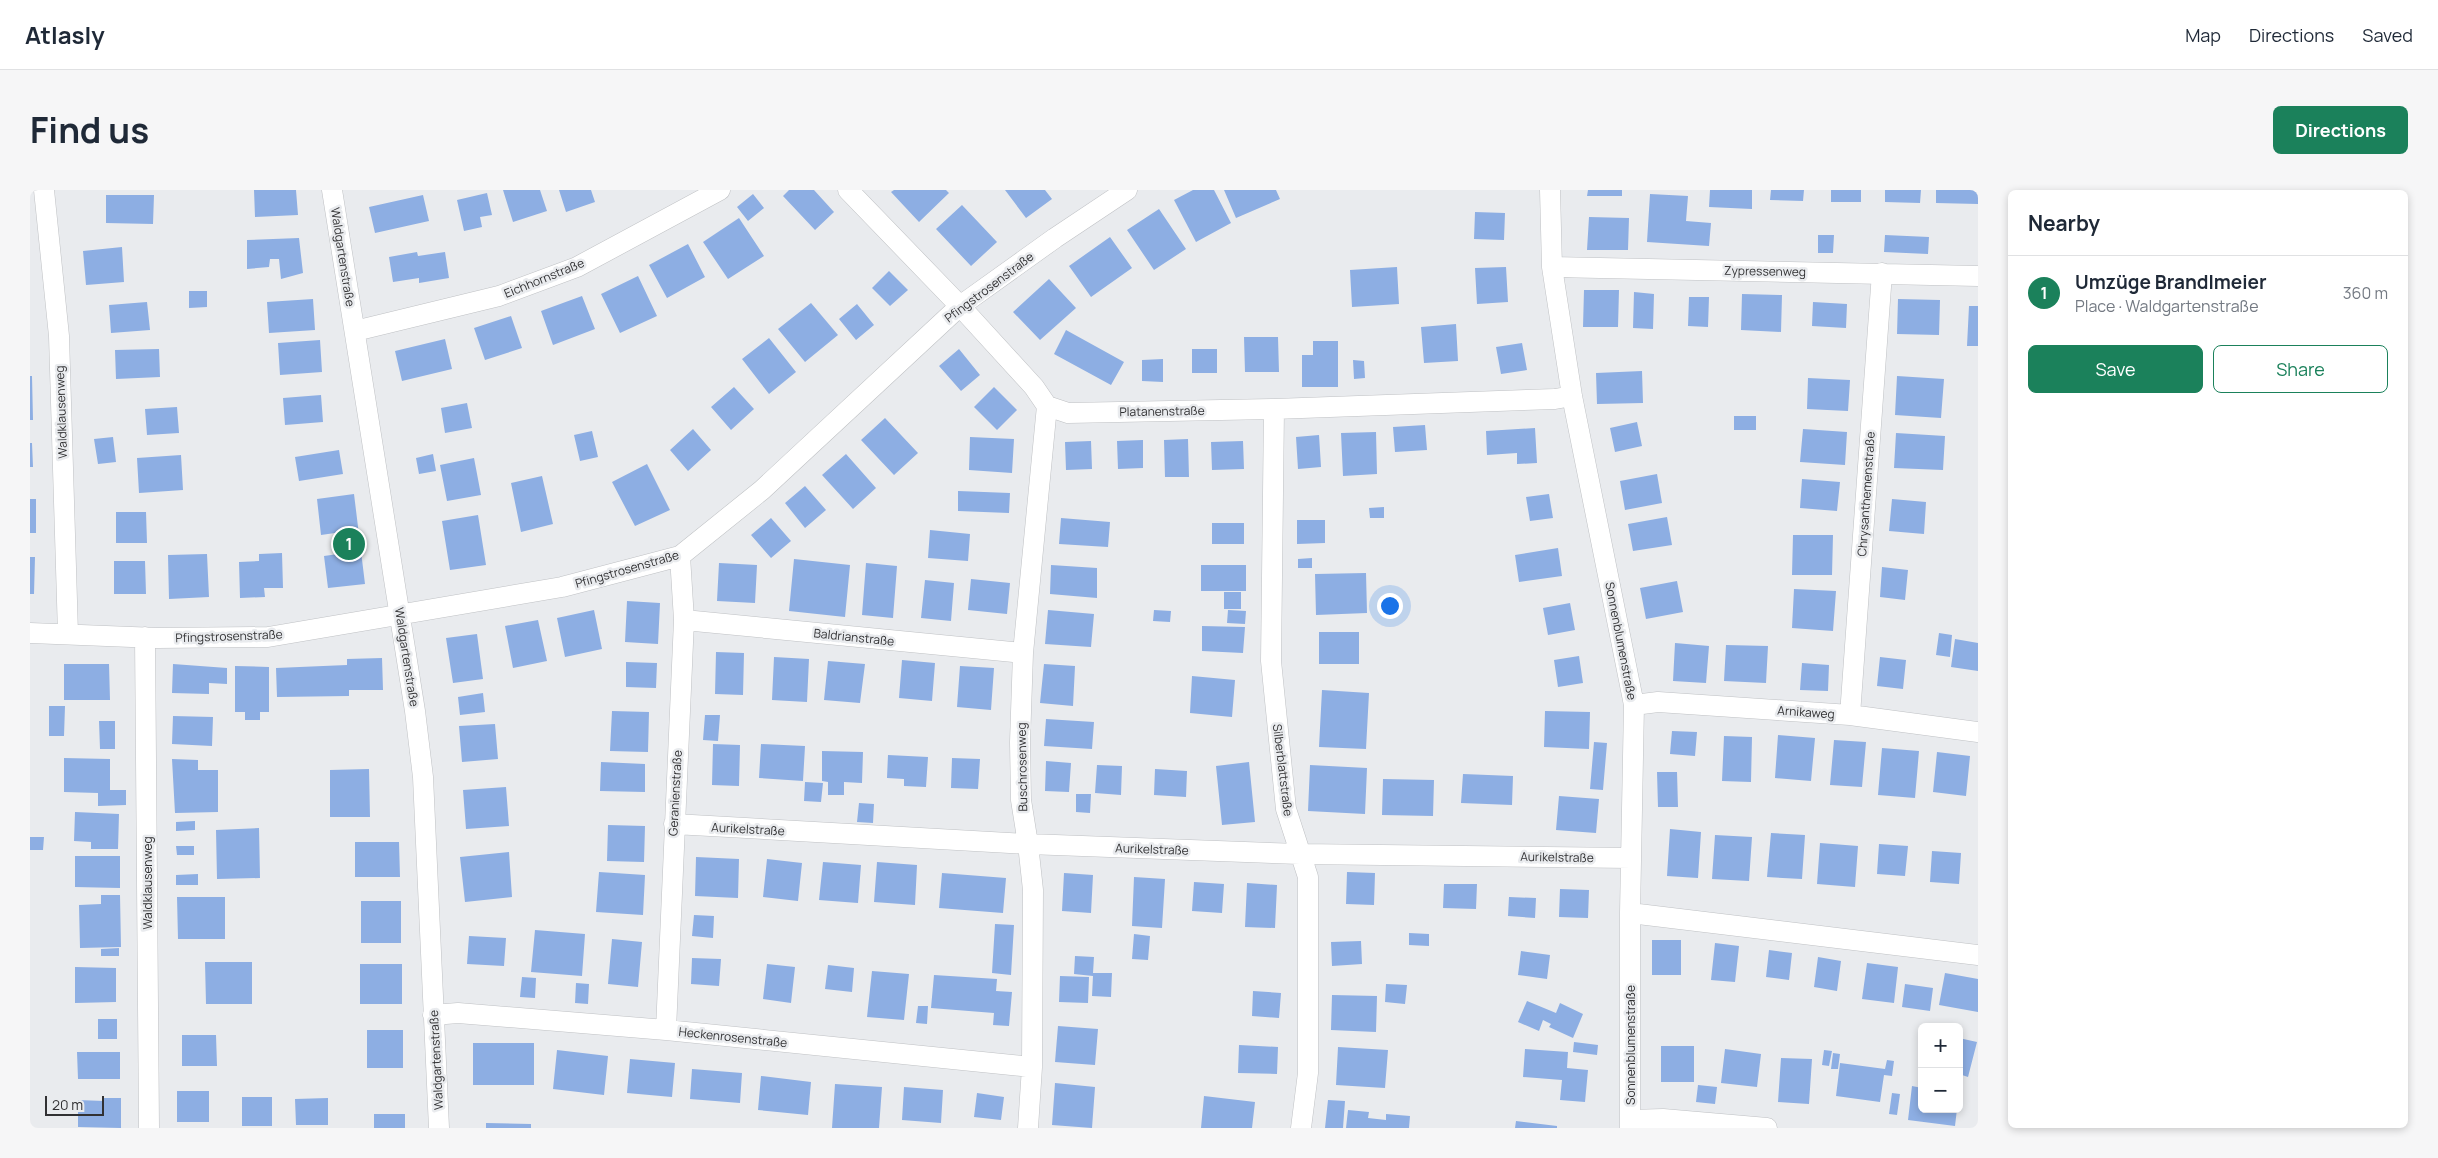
<!DOCTYPE html>
<meta charset="utf-8">
<style>
body{margin:0;font-family:Manrope,sans-serif;background:#f6f6f7;color:#1f2937}
.controls{position:absolute;right:15px;bottom:15px;display:grid;overflow:hidden;border-radius:8px;box-shadow:0 2px 8px #0003}
.controls button{width:45px;height:45px;display:grid;place-items:center;padding:0;border:0;border-bottom:1px solid #e0e1e3;background:#fff;color:#1f2937;font:25px sans-serif}
.scale{position:absolute;left:15px;bottom:12px;width:59px;box-sizing:border-box;padding-left:5px;border:2px solid #313133;border-top:0;font-size:14px;line-height:18px;white-space:nowrap;color:#313133;-webkit-text-stroke:4px #e9ebee;paint-order:stroke}
.you{position:absolute;left:1359px;top:415px;width:18px;height:18px;margin:-12px;border:4px solid #fff;border-radius:50%;background:#1a73e8;box-shadow:0 0 0 8px #1a73e833}
.badge{display:grid;place-items:center;width:32px;height:32px;border-radius:50%;background:#1b815b;color:#fff;font-size:16px;font-weight:700}
.pin{position:absolute;translate:-50% -50%;border:2px solid #fff;box-shadow:0 1px 5px #0006}
.list{margin:0;padding:0;list-style:none}
h2{display:flex;justify-content:space-between;align-items:center;height:65px;margin:0;padding:0 20px;font-size:21px}
h2 small{font-size:16px;font-weight:400;color:#747a83}
.list li{display:grid;grid-template-columns:32px 1fr auto;gap:15px;align-items:center;box-sizing:border-box;height:75px;padding:0 20px;border-top:1px solid #e0e1e3}
.list b{display:block;font-size:19px;white-space:nowrap}
.list p{margin:0;font-size:16px;white-space:nowrap;color:#747a83}
.list em{font-size:16px;font-style:normal;color:#747a83}
.actions{display:flex;gap:10px;padding:15px 20px}
.actions a{flex:1;padding:11px 0;border:1px solid #1b815b;border-radius:8px;text-align:center;font-size:18px;color:#1b815b}
.actions .main{background:#1b815b;color:#fff}
.map{position:relative;flex:none;width:1948px;height:938px;overflow:hidden;border-radius:8px}
header{display:flex;align-items:center;gap:30px;box-sizing:border-box;height:70px;padding:0 25px;background:#fff;border-bottom:1px solid #e0e1e3}
header strong{font-size:24px}
nav{display:flex;gap:28px;margin-inline-start:auto;font-size:18px}
.intro{display:flex;align-items:center;justify-content:space-between;box-sizing:border-box;height:120px;padding:0 30px}
h1{margin:0;font-size:35px}
.button{padding:12px 22px;border-radius:8px;background:#1b815b;color:#fff;font-size:18px;font-weight:700}
main{display:flex;gap:30px;padding:0 30px}
aside{flex:1;background:#fff;border-radius:8px;box-shadow:0 2px 8px #0003}
.map>svg:first-child{display:block}
.building{fill:#8daee3}
.lines{fill:none;stroke-linecap:round;stroke-linejoin:round}
.minor-casing{stroke:#bfc1c4;stroke-width:21}
.minor{stroke:#fff;stroke-width:20}
.labels{text-anchor:middle;dominant-baseline:central;stroke-width:5;stroke-linejoin:round;paint-order:stroke}
.street-label{font-size:12px;fill:#313133;stroke:#e9ebee}
</style>
<header>
<strong>Atlasly</strong>
<nav><a>Map</a><a>Directions</a><a>Saved</a></nav>
</header>
<div class="intro"><h1>Find us</h1><a class="button">Directions</a></div>
<main>
<div class="map">
<svg width="1948" height="938" viewBox="0 0 1948 938">
<rect width="100%" height="100%" fill="#e9ebee"/>
<path class="building" d="M224 0H266L268 25 225 27Z
M473 0H510L517 21 483 32Z
M529 0H561L565 12 536 22Z
M759 0H784L804 22 785 40 753 6Z
M864 0H916L919 3 889 32 861 2Z
M975 0H1015L1022 9 996 28Z
M1163 0H1184L1201 33 1166 52 1144 10Z
M1194 0H1246L1250 9 1206 28Z
M1558 0H1592V6H1557Z
M1680 0H1722V19L1679 17Z
M1741 0H1774L1773 11 1740 10Z
M1801 0H1831V12H1801Z
M1855 0H1891L1890 13 1855 12Z
M1906 0H1948V14L1906 13Z
M457 3 462 25 450 27 452 37 434 41 427 10Z
M723 4 734 18 718 31 707 17Z
M1620 4 1658 6 1656 31 1681 33 1679 56 1617 52Z
M76 5H124L123 34 76 33Z
M393 5 399 31 345 43 339 17Z
M932 15 967 52 941 76 906 39Z
M1129 19 1156 59 1124 80 1097 40Z
M1445 22 1475 23 1474 50 1444 49Z
M1559 27 1599 28 1598 60H1557Z
M709 28 734 66 698 89 673 52Z
M1788 45H1804L1803 63H1788Z
M1855 45 1899 47 1898 64 1854 62Z
M1080 47 1102 78 1061 107 1039 76Z
M269 48 273 83 251 89 249 69H240L239 77 217 79V50Z
M658 54 675 87 637 108 619 75Z
M92 57 94 92 56 95 53 61Z
M387 62 388 66 415 62 419 88 389 93V88L363 92 359 67Z
M1367 77 1369 114 1322 117 1320 80Z
M1476 77 1478 112 1447 114 1445 78Z
M859 81 878 100 860 116 842 98Z
M608 86 627 126 590 143 571 104Z
M1019 89 1046 118 1010 150 983 122Z
M1554 100H1589L1588 137H1553Z
M159 101H177V117L159 118Z
M1604 102 1624 104 1623 139 1603 138Z
M1712 104 1752 105 1751 142 1711 140Z
M552 106 565 139 523 155 511 121Z
M1659 107H1679L1678 137 1658 136Z
M283 109 285 140 239 143 237 112Z
M1868 109 1910 110 1909 145 1867 144Z
M117 112 120 140 81 143 79 115Z
M1783 112 1817 114 1816 138 1782 136Z
M781 113 808 145 775 172 748 139Z
M827 114 844 135 826 150 809 129Z
M1939 116H1948V156H1937Z
M481 126 492 158 455 170 444 138Z
M1426 134 1428 171 1394 173 1391 137Z
M1036 140 1094 172 1081 195 1024 164Z
M1214 147H1248L1249 182H1215Z
M739 148 766 182 739 204 712 169Z
M415 149 422 179 372 191 365 161Z
M290 150 292 182 250 185 248 153Z
M1283 151H1308V197H1272V165H1283Z
M1492 153 1497 180 1471 184 1466 157Z
M129 159 130 187 86 189 85 160Z
M929 159 950 185 931 201 909 176Z
M1162 159H1187V183H1162Z
M1133 169V192L1112 191V170Z
M1323 170 1334 171 1335 188 1324 189Z
M1612 181 1613 213 1567 214 1566 183Z
M0 186H2L3 230H0Z
M1867 186 1914 189 1911 228 1865 225Z
M1778 188 1820 190 1818 221 1777 219Z
M704 197 724 219 701 240 681 217Z
M964 197 987 220 967 240 944 217Z
M291 205 293 232 255 235 253 208Z
M437 213 442 238 415 243 411 218Z
M147 217 149 243 117 245 115 219Z
M1704 226H1726V240H1704Z
M855 228 888 263 864 285 831 250Z
M1607 232 1612 256 1585 262 1580 238Z
M1395 235 1397 260 1365 262 1363 237Z
M1505 238 1507 273 1487 274V263L1457 265 1456 241Z
M663 239 681 260 658 281 640 260Z
M1773 239 1817 242 1815 275 1770 272Z
M562 241 568 267 550 271 544 245Z
M1346 242 1347 284 1313 286 1311 243Z
M1866 243 1915 246 1913 280 1864 278Z
M1289 245 1291 277 1268 279 1266 247Z
M83 247 86 272 68 274 64 249Z
M940 247 984 249 982 283 939 280Z
M1158 249 1159 287H1135L1134 250Z
M1113 250V278L1088 279 1087 251Z
M1061 251 1062 279 1036 280 1035 252Z
M1213 251 1214 279 1182 280 1181 252Z
M0 253H2L3 277H0Z
M309 260 313 284 269 291 265 267Z
M403 264 406 281 389 284 386 268Z
M816 264 846 298 823 319 792 285Z
M151 265 153 300 109 303 107 268Z
M444 268 451 305 417 311 410 275Z
M617 274 640 320 605 336 582 292Z
M1627 284 1632 313 1595 320 1590 291Z
M512 286 523 334 491 342 481 293Z
M1772 289 1810 292 1807 321 1770 318Z
M775 296 796 320 775 338 755 313Z
M928 301 980 303 979 323 928 321Z
M324 304 335 394 298 398 294 366 308 364 305 343 291 345 287 309Z
M1519 304 1523 328 1500 331 1496 307Z
M0 309H6V343H0Z
M1862 309 1896 312 1894 344 1859 341Z
M1354 317V328H1340L1339 318Z
M86 322H116L117 353H86Z
M448 325 456 375 420 380 412 331Z
M1637 327 1642 355 1603 361 1598 334Z
M741 328 761 351 741 368 721 345Z
M1031 328 1080 332 1078 357 1029 354Z
M1267 330H1295V353L1267 354Z
M1182 333H1214V354H1182Z
M900 340 940 344 938 371 898 368Z
M1763 345H1803L1802 385H1762Z
M1528 358 1532 386 1489 392 1485 365Z
M252 363 253 398H234L235 407 210 408 209 372 229 371V364Z
M177 364 179 407 139 409 138 365Z
M0 367H5L4 404H0Z
M1282 368V378H1268V369Z
M764 369 820 375 815 427 759 421Z
M84 371H115L116 404H84Z
M689 373 727 375 725 413 687 411Z
M836 373 867 376 863 428 832 425Z
M1021 375 1067 378V408L1020 404Z
M1171 375H1216V401H1171Z
M1852 377 1878 380 1875 410 1850 407Z
M1336 383 1337 423 1286 425 1285 384Z
M941 389 980 393 977 424 938 420Z
M895 390 924 393 921 431 891 428Z
M1647 391 1653 422 1616 429 1610 398Z
M1764 399 1806 401 1803 441 1762 438Z
M1194 402H1211V419H1194Z
M597 411 630 413 628 454 595 452Z
M1540 413 1545 440 1518 445 1513 418Z
M564 420 572 459 535 467 527 428Z
M1018 420 1064 424 1061 457 1015 454Z
M1124 420 1141 421 1140 432 1123 431Z
M1198 420 1216 421 1215 434 1197 433Z
M508 430 517 471 483 478 475 436Z
M1172 436 1215 437 1213 463 1172 461Z
M1289 442H1329V474H1289Z
M1909 443 1922 445 1920 467 1906 465Z
M447 444 453 489 423 493 416 448Z
M1925 449 1948 453V481L1921 477Z
M1645 453 1679 456 1676 493 1643 491Z
M1696 455 1738 456 1736 493 1694 491Z
M686 462 714 463 713 505 685 504Z
M1549 466 1553 493 1528 497 1524 470Z
M744 467 779 469 777 512 742 510Z
M1850 467 1876 470 1873 499 1847 496Z
M352 468 353 500H319V506L247 507 246 478 317 475V469Z
M872 470 905 473 902 511 869 508Z
M798 471 835 474 830 513 794 510Z
M596 472 627 473 626 498 596 497Z
M1772 473 1799 475 1798 501 1770 500Z
M34 474H79L80 510H34Z
M143 474 197 478V494L179 493V504L142 503Z
M1014 474 1045 476 1043 516 1010 513Z
M205 476 239 477V522H230V530H215V522H205Z
M930 476 964 478 961 520 927 517Z
M1162 486 1205 490 1202 527 1160 523Z
M1292 500 1339 503 1336 559 1289 557Z
M453 503 455 522 430 525 428 507Z
M19 516H35L34 546H19Z
M582 521 619 522 618 562 580 561Z
M1515 521 1560 522 1559 559 1514 557Z
M675 525H690L688 551 673 550Z
M143 526 183 527 182 556 142 554Z
M1016 529 1064 532 1062 559 1014 556Z
M69 531H85V559H70Z
M465 534 468 569 432 572 429 536Z
M1642 541 1667 542 1665 566 1640 564Z
M1748 545 1785 548 1781 591 1745 588Z
M1694 546 1722 547 1721 592 1692 591Z
M1804 550 1836 552 1832 597 1800 595Z
M1564 552 1577 553 1573 600 1560 599Z
M683 554 710 555 709 596 682 595Z
M731 554 775 556 773 591 729 588Z
M1852 558 1889 561 1885 608 1848 605Z
M792 561 833 562 832 593 814 592V605H798V592L792 591Z
M1907 562 1940 566 1936 606 1903 602Z
M858 565 898 567 896 597 874 596V589L857 588Z
M34 568 80 569V600H96V615L68 616V603L34 602Z
M922 568 950 569 948 599 921 598Z
M142 569 168 570V580H188V622L145 623Z
M1016 571 1041 573 1039 602 1015 601Z
M571 572 615 574V602L570 601Z
M1219 572 1225 632 1192 635 1186 576Z
M1067 575 1092 576 1091 605 1065 603Z
M1280 575 1337 578 1335 624 1278 621Z
M339 579 340 627H300V580Z
M1125 579 1157 581 1156 607 1124 605Z
M1627 582H1647L1648 617H1628Z
M1433 584 1483 586 1482 615 1431 613Z
M1353 589 1404 590 1403 626 1352 625Z
M775 592 793 593 791 612 774 611Z
M476 597 479 636 436 639 433 600Z
M1046 604H1061L1060 623 1046 622Z
M1529 606 1569 609 1566 643 1526 640Z
M829 613 844 614 843 633 827 632Z
M45 622 89 624 88 659H61V652L44 651Z
M165 631V640L146 641V632Z
M578 635 615 636 614 672 577 671Z
M229 638 230 688 187 689 186 640Z
M1640 639 1671 642 1668 688 1637 686Z
M1741 643 1775 645 1772 689 1737 687Z
M1685 645 1722 647 1719 691 1682 689Z
M0 647H14L13 660H0Z
M325 652H369L370 687H325Z
M1790 653 1828 656 1825 697 1787 694Z
M1849 654 1878 656 1875 686 1847 684Z
M146 656H164V665H147Z
M1902 661 1931 663 1929 694 1900 692Z
M479 662 482 707 435 712 430 667Z
M45 666H90V698L45 697Z
M666 667 709 669 708 708 665 706Z
M737 669 772 673 768 711 733 707Z
M793 672 831 675 828 713 789 710Z
M847 672 887 675 885 715 844 712Z
M569 682 615 685 613 725 566 722Z
M1317 682 1345 683 1344 715 1316 714Z
M912 683 976 688 973 723 909 718Z
M1034 683 1063 685 1061 723 1032 721Z
M168 684V695H146V685Z
M1104 687 1135 689 1132 738 1102 736Z
M1164 692 1194 694 1192 723 1162 721Z
M1217 693 1247 695 1245 738 1215 737Z
M1414 694H1447L1446 719 1413 718Z
M1530 699 1559 700 1558 728 1529 727Z
M71 705H90L91 757 50 758 49 715 71 714Z
M147 707H195V749H148Z
M1479 707 1506 708 1505 728 1478 726Z
M331 711H371V753H331Z
M664 725 684 726 683 748 662 746Z
M965 734 984 735 981 785 962 783Z
M505 740 555 744 552 786 501 782Z
M1379 743 1399 744V756L1379 755Z
M1104 744 1120 746 1118 770 1102 769Z
M439 746 476 748 474 776 437 774Z
M582 749 612 752 608 797 578 794Z
M1622 750H1651V785H1622Z
M1331 751 1332 774 1302 776 1301 752Z
M1685 753 1709 756 1705 792 1681 790Z
M89 758V766H71V759Z
M1739 760 1762 763 1759 790 1736 787Z
M1491 761 1520 765 1517 789 1488 785Z
M1045 766 1064 767 1063 783H1082L1081 807 1062 806 1063 786 1044 784Z
M1788 767 1811 771 1807 801 1784 797Z
M662 768 691 769 689 796 661 794Z
M175 772H222V814H176Z
M1837 773 1868 777 1864 813 1832 809Z
M330 774H372V814H330Z
M737 774 765 777 761 813 733 809Z
M798 775 824 778 822 802 795 799Z
M45 777 86 778V812L45 813Z
M842 781 879 784 874 830 837 827Z
M1915 783 1948 789V822L1909 815Z
M904 785 967 789 966 801 982 802 979 836 963 835 964 823 901 818Z
M1030 786 1059 787 1058 813 1029 812Z
M492 787 506 788 505 808 490 807Z
M546 793 559 794 558 814 545 813Z
M1356 794 1377 795 1375 814 1355 812Z
M1875 794 1903 798 1900 821 1872 817Z
M1223 801 1251 803 1249 828 1222 826Z
M1302 805 1347 806 1346 842 1301 840Z
M1497 811 1526 823 1530 813 1553 824 1543 848 1519 837 1521 834 1513 830 1509 841 1488 832Z
M888 816H898L897 834 886 833Z
M68 829H87V849H68Z
M1028 836 1068 839 1065 875 1025 872Z
M337 840H373V878H337Z
M152 845H186L187 876H152Z
M1929 848 1947 852 1938 887 1929 884Z
M1544 852 1568 855 1567 865 1543 862Z
M443 853H504V895H443Z
M1209 855 1248 857 1247 884 1208 883Z
M1631 856H1664V892H1631Z
M1308 857 1358 860 1355 898 1306 895Z
M1495 859 1538 862 1537 878 1558 880 1555 912 1530 910 1532 890 1493 887Z
M1695 859 1731 864 1727 897 1691 893Z
M527 860 578 866 574 905 523 899Z
M1794 860 1802 861 1799 876 1792 875Z
M47 862H90V889H48Z
M1803 863 1810 864 1808 879H1801Z
M1751 868 1782 869 1779 914 1748 912Z
M600 869 645 873 642 907 597 903Z
M1857 870 1864 871 1862 886 1854 885 1850 912 1806 906 1810 873 1855 879Z
M662 879 712 883 710 913 660 909Z
M731 886 781 892 778 925 728 920Z
M1025 893 1065 897 1062 938 1022 935Z
M805 894 852 897 849 938H802Z
M1668 895 1687 897 1685 914 1666 912Z
M1882 896 1892 898V919H1927L1925 936 1878 930Z
M874 897 913 900 911 933 872 930Z
M147 901H179V932H147Z
M947 903 974 907 971 930 944 927Z
M1862 903 1870 904 1867 925 1859 924Z
M1174 906 1225 912 1222 938H1171Z
M212 907H242V936H212Z
M74 908H91V938L48 937V910L74 911Z
M298 908V935H266L265 909Z
M1298 910 1315 911 1313 938H1295Z
M1318 920 1339 922 1338 928 1356 930V924L1380 926 1379 938H1316Z
M344 924H375V938H344Z
M1486 931 1527 936V938H1485Z
M456 933 501 934V938H456Z"/>
<g class="lines">
<defs>
<path id="minor" d="M14 0 29 146 38 444
M302 0 385 521 393 587 409 938
M818 0 930 116 1004 197 1017 216 1038 223 1244 219 1525 209 1542 206
M1520 0 1522 77 1542 206 1604 515 1600 723V938
M1522 77 1948 86
M325 141 469 106 547 77 690 0
M1244 219 1241 471 1256 619 1278 687V883L1271 938
M654 430 993 463
M0 443 127 448 238 447 532 397 650 366 732 300 930 116 1025 48 1097 0
M115 447 119 938
M1604 515 1628 512 1820 525 1948 542
M1820 525 1852 83
M644 634 998 654 1270 664 1601 668
M1600 723 1948 765
M403 825 428 823 636 840 1002 877
M636 840 654 430 650 366
M1600 930 1633 929 1737 938
M998 938 1002 877 1003 700 998 654 991 610 990 552 993 463 1017 216"/>
</defs>
<use href="#minor" class="minor-casing"/>
<use href="#minor" class="minor"/>
</g>
<g class="labels">
<g class="street-label">
<text transform="translate(313 67) rotate(81)">Waldgartenstraße</text>
<text transform="translate(1735 81) rotate(1)">Zypressenweg</text>
<text transform="translate(514 88) rotate(-22)">Eichhornstraße</text>
<text transform="translate(959 97) rotate(-37)">Pfingstrosenstraße</text>
<text transform="translate(1132 221) rotate(-1)">Platanenstraße</text>
<text transform="translate(31 222) rotate(-92)">Waldklausenweg</text>
<text transform="translate(1836 304) rotate(-86)">Chrysanthemenstraße</text>
<text transform="translate(597 379) rotate(-16)">Pfingstrosenstraße</text>
<text transform="translate(199 446) rotate(-2)">Pfingstrosenstraße</text>
<text transform="translate(824 447) rotate(6)">Baldrianstraße</text>
<text transform="translate(1591 451) rotate(79)">Sonnenblumenstraße</text>
<text transform="translate(377 467) rotate(81)">Waldgartenstraße</text>
<text transform="translate(1776 522) rotate(4)">Arnikaweg</text>
<text transform="translate(992 577) rotate(-91)">Buschrosenweg</text>
<text transform="translate(1253 580) rotate(83)">Silberblattstraße</text>
<text transform="translate(645 603) rotate(-87)">Geranienstraße</text>
<text transform="translate(718 639) rotate(3)">Aurikelstraße</text>
<text transform="translate(1122 659) rotate(2)">Aurikelstraße</text>
<text transform="translate(1527 667) rotate(1)">Aurikelstraße</text>
<text transform="translate(117 693) rotate(-90)">Waldklausenweg</text>
<text transform="translate(703 847) rotate(6)">Heckenrosenstraße</text>
<text transform="translate(1600 855) rotate(-90)">Sonnenblumenstraße</text>
<text transform="translate(406 870) rotate(-93)">Waldgartenstraße</text>
</g>
</g>
</svg>
<div class="controls">
<button>+</button>
<button>−</button>
</div>
<div class="scale">20 m</div>
<div class="you"></div>
<div class="pin badge" style="left:319px;top:354px">1</div>
</div>
<aside>
<h2>Nearby<small></small></h2>
<ul class="list">
<li><span class="badge">1</span><div><b>Umzüge Brandlmeier</b><p>Place · Waldgartenstraße</p></div><em>360 m</em></li>
</ul>
<div class="actions"><a class="main">Save</a><a>Share</a></div>
</aside>
</main>
